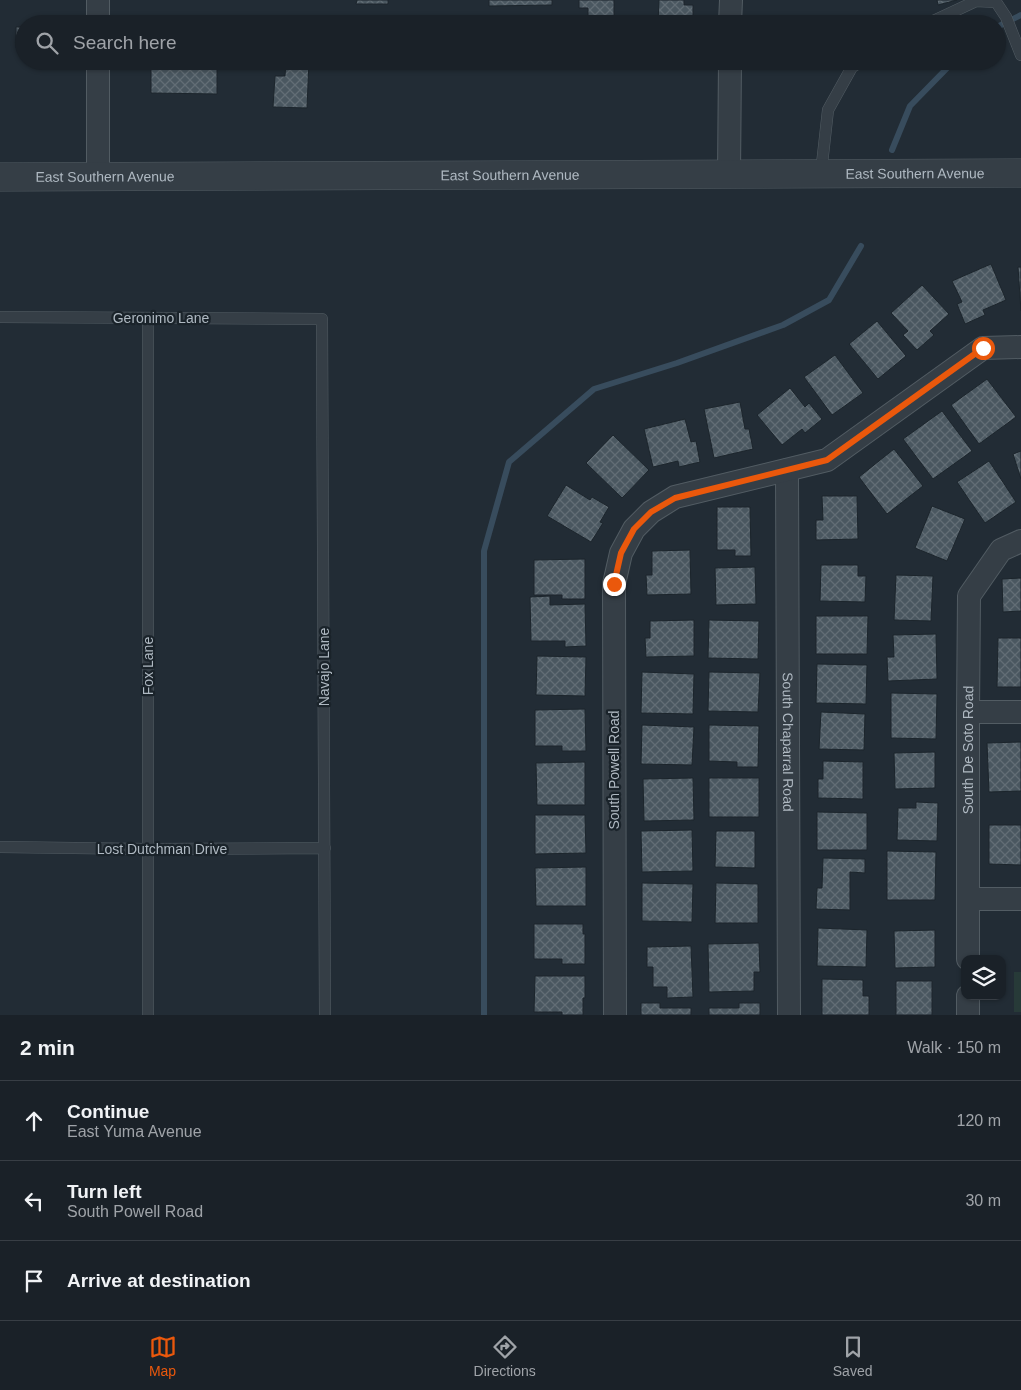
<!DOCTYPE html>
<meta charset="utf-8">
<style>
body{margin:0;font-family:Arial,sans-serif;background:#272e34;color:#f1f3f6}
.controls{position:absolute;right:15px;bottom:15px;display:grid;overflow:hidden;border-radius:10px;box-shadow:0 1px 4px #0004}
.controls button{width:45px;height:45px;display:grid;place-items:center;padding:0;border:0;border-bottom:1px solid #383e45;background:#1a2128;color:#f1f3f6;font:25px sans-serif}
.stop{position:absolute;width:15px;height:15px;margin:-11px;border:4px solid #ea580c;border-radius:50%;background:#fff}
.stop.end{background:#ea580c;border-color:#fff;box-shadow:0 1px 5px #0008}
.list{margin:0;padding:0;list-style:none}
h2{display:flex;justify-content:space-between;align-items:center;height:65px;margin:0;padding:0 20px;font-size:21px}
h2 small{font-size:16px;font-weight:400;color:#9fa3a8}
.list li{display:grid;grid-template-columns:32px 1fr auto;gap:15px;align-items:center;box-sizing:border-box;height:80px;padding:0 20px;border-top:1px solid #383e45}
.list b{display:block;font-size:19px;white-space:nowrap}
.list p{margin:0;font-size:16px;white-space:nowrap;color:#9fa3a8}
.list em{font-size:16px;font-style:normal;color:#9fa3a8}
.icon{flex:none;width:28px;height:28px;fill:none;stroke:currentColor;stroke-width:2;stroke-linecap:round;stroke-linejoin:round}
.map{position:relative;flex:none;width:1021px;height:1015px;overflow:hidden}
.search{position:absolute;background:#1a2128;box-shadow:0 1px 4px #0004;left:15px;right:15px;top:15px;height:55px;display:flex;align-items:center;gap:12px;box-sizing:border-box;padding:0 18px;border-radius:28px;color:#9fa3a8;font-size:19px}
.sheet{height:305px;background:#1a2128}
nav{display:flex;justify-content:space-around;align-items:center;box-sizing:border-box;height:70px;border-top:1px solid #383e45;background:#1a2128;font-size:14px;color:#9fa3a8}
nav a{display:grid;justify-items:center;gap:2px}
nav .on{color:#ea580c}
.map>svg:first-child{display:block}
.grass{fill:#273a38}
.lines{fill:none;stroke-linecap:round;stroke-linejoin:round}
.stream{stroke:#384c5d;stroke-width:6}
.building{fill:url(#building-cross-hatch);stroke:#1c252c}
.service-casing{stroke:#525c63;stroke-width:12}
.minor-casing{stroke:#525c63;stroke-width:24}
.tertiary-casing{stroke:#525c63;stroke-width:29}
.service{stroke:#353e46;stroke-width:11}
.minor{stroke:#353e46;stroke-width:22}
.tertiary{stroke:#353e46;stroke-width:28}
.route{stroke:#ea580c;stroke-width:6}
.labels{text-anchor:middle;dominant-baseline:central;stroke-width:4.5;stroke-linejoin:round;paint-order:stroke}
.street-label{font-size:14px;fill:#afb9c2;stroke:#1a232a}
</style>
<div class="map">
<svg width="1021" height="1015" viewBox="0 0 1021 1015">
<defs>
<pattern id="building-cross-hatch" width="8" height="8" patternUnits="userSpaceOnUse" patternTransform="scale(1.25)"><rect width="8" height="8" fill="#4a5760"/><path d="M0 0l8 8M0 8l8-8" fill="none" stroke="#626d75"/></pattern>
</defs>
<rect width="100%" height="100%" fill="#222c35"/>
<path class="grass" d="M1014 972H1021V1012H1014Z"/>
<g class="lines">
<path class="stream" d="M997 27 1021 15
M892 150 910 106 954 61
M484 1015V551L509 462 594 389 677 363 783 325 829 300 861 246"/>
</g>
<path class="building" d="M357 0H388V4H356Z
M489 0H552V5L489 6Z
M579 0H614V24H588V8H579Z
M659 0H684V5H693V24H658Z
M937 0H957L938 5Z
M16 27H24V48H16Z
M151 61H217V94L151 93Z
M286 61H309L307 108 273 107 275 76H285Z
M991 264 1006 300 983 310 985 315 965 324 957 304 962 302 952 281Z
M1018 267H1021V311Z
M922 285 949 314 930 331 934 335 917 350 903 335 908 331 891 313Z
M877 321 906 356 878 379 849 344Z
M835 355 863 393 832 415 804 377Z
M987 379 1016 417 979 444 951 405Z
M790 388 805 407 809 403 822 419 805 433 802 429 782 445 757 415Z
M740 402 745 429H749L753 449 714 458 704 409Z
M942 411 972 451 933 479 903 439Z
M685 419 691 442 696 441 700 462 679 467 678 461 653 467 644 429Z
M613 435 649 470 622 498 586 463Z
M894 449 923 486 887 514 859 477Z
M1021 451V479L1013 454Z
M989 461 1016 502 985 523 957 482Z
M566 485 590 500 592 497 609 507 600 522 603 523 591 542 547 516Z
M822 496H857L858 539 816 540V520H823Z
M932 506 965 519 947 561 915 548Z
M717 507H750L751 556H735V550H717Z
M690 550 691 594 647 595 646 575H652V551Z
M585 559V599H562V595H534V560Z
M821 565H858V576H866L865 602 820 601Z
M755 567 756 604 716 605 715 568Z
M896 575 933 576 931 621 894 620Z
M1021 578V611L1003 612 1002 579Z
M550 596V605L585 604 586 646 565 647V641H531L530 597Z
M816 616H868L867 654H816Z
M694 620V656L646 657 645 638H650V621Z
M709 620 759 621 758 659 708 658Z
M936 634 937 679 888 681 887 657H894L893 635Z
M998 638H1021V687H997Z
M537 656 586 657 585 696 536 695Z
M817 664 867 665 866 704 816 703Z
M642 672 694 674 693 714 641 713Z
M709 672 760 673 758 712 708 711Z
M891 693 937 694 936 739 891 738Z
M585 709 586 751H562V746H535V710Z
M821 712 865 714 864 750 819 749Z
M642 725 694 727 692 765 641 764Z
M709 725 759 726 758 767H737V762L709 761Z
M1021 742V791L989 792 987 743Z
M935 752V788L895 789 894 753Z
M823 761 863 762V799L818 798V779H823Z
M585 762V805H537L536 763Z
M693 778 694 820 644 821 643 779Z
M709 778H759V817H709Z
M916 802 938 803 937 841 897 840 898 808H916Z
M817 812 867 813V850H817Z
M535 815H585L586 853 535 854Z
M989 825H1021V865L989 864Z
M692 830 693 871 642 872 641 831Z
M716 831H755V868L715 867Z
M887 851 936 852 935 900H887Z
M823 858 865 859V873L850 872V910L816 909 817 888H822Z
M586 867V906H536L535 868Z
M642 883 693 884 692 922 642 921Z
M716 883 758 884V923H715Z
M534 924H583V934H585V964H562V959H534Z
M818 928 867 930 866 967 817 966Z
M935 930V967L895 968 894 931Z
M759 943 760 972H754V991L709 992 708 944Z
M691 946 693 997 667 998V987H653V967H647V947Z
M535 976H585V998H583V1015H562V1012H534Z
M822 979 863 980V996H869V1015H822Z
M896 981H932V1015H896Z
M641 1003H660V1008H691V1015H641Z
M739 1003H760V1015H709V1008H739Z"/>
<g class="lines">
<defs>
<path id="service" d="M927 24 976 1 996 2 1006 17 1021 55
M821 173 828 110 852 67 862 61
M0 317 322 319 325 1015
M0 847 148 849 325 848
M148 1015V318"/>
<g id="minor">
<path d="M98 0V24"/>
<path d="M730 24 731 0"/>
<path d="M98 61V177"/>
<path d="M729 174 730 61"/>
<path id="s1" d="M787 470 789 1015"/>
<path d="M968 712H1021"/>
<path d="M968 899H1021"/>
<path id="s2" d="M968 959V712L969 596 1001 550 1021 541"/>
<path d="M968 996V1015"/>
<path d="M615 1015 614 584 621 553 634 529 651 512 675 497 827 460 983 348 1021 347"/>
</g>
<g id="tertiary">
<path id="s3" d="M0 177 1021 173"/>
</g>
</defs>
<use href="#service" class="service-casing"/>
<use href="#minor" class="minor-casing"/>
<use href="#tertiary" class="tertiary-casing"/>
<use href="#service" class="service"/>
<use href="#minor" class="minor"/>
<use href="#tertiary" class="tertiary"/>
</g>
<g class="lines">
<path class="route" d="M614 584 621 553 634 529 651 512 675 498 827 460 983 348"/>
</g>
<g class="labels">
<g class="street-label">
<text stroke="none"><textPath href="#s3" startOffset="915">East Southern Avenue</textPath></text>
<text stroke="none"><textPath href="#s3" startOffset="510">East Southern Avenue</textPath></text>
<text stroke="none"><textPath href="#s3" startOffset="105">East Southern Avenue</textPath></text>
<text x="161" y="318">Geronimo Lane</text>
<text transform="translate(148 666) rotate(-90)">Fox Lane</text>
<text transform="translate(324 667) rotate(-90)">Navajo Lane</text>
<text stroke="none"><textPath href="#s1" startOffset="272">South Chaparral Road</textPath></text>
<text stroke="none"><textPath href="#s2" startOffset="209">South De Soto Road</textPath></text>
<text transform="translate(614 770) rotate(-90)">South Powell Road</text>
<text x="162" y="849">Lost Dutchman Drive</text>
</g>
</g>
</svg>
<div class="controls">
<button><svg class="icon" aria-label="layers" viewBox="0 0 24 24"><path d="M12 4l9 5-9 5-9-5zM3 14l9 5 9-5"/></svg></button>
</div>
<div class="stop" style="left:983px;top:348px"></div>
<div class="stop end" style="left:614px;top:584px"></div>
<div class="search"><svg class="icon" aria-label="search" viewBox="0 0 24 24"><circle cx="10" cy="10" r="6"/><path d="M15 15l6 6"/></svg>Search here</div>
</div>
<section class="sheet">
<h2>2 min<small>Walk · 150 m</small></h2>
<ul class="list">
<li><svg class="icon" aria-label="ahead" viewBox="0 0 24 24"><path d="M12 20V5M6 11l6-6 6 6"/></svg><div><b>Continue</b><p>East Yuma Avenue</p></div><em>120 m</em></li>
<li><svg class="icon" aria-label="left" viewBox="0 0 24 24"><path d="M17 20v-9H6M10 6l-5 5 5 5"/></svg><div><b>Turn left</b><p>South Powell Road</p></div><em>30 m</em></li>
<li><svg class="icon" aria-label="arrive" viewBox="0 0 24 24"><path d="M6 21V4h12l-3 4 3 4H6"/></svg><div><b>Arrive at destination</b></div></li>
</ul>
</section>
<nav>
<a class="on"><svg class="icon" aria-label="map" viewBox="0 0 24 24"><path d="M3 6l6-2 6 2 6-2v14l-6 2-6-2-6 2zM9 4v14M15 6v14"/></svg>Map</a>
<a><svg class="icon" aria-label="directions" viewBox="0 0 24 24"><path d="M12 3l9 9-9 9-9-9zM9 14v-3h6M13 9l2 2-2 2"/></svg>Directions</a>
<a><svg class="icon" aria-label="saved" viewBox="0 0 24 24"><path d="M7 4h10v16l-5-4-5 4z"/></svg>Saved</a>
</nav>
